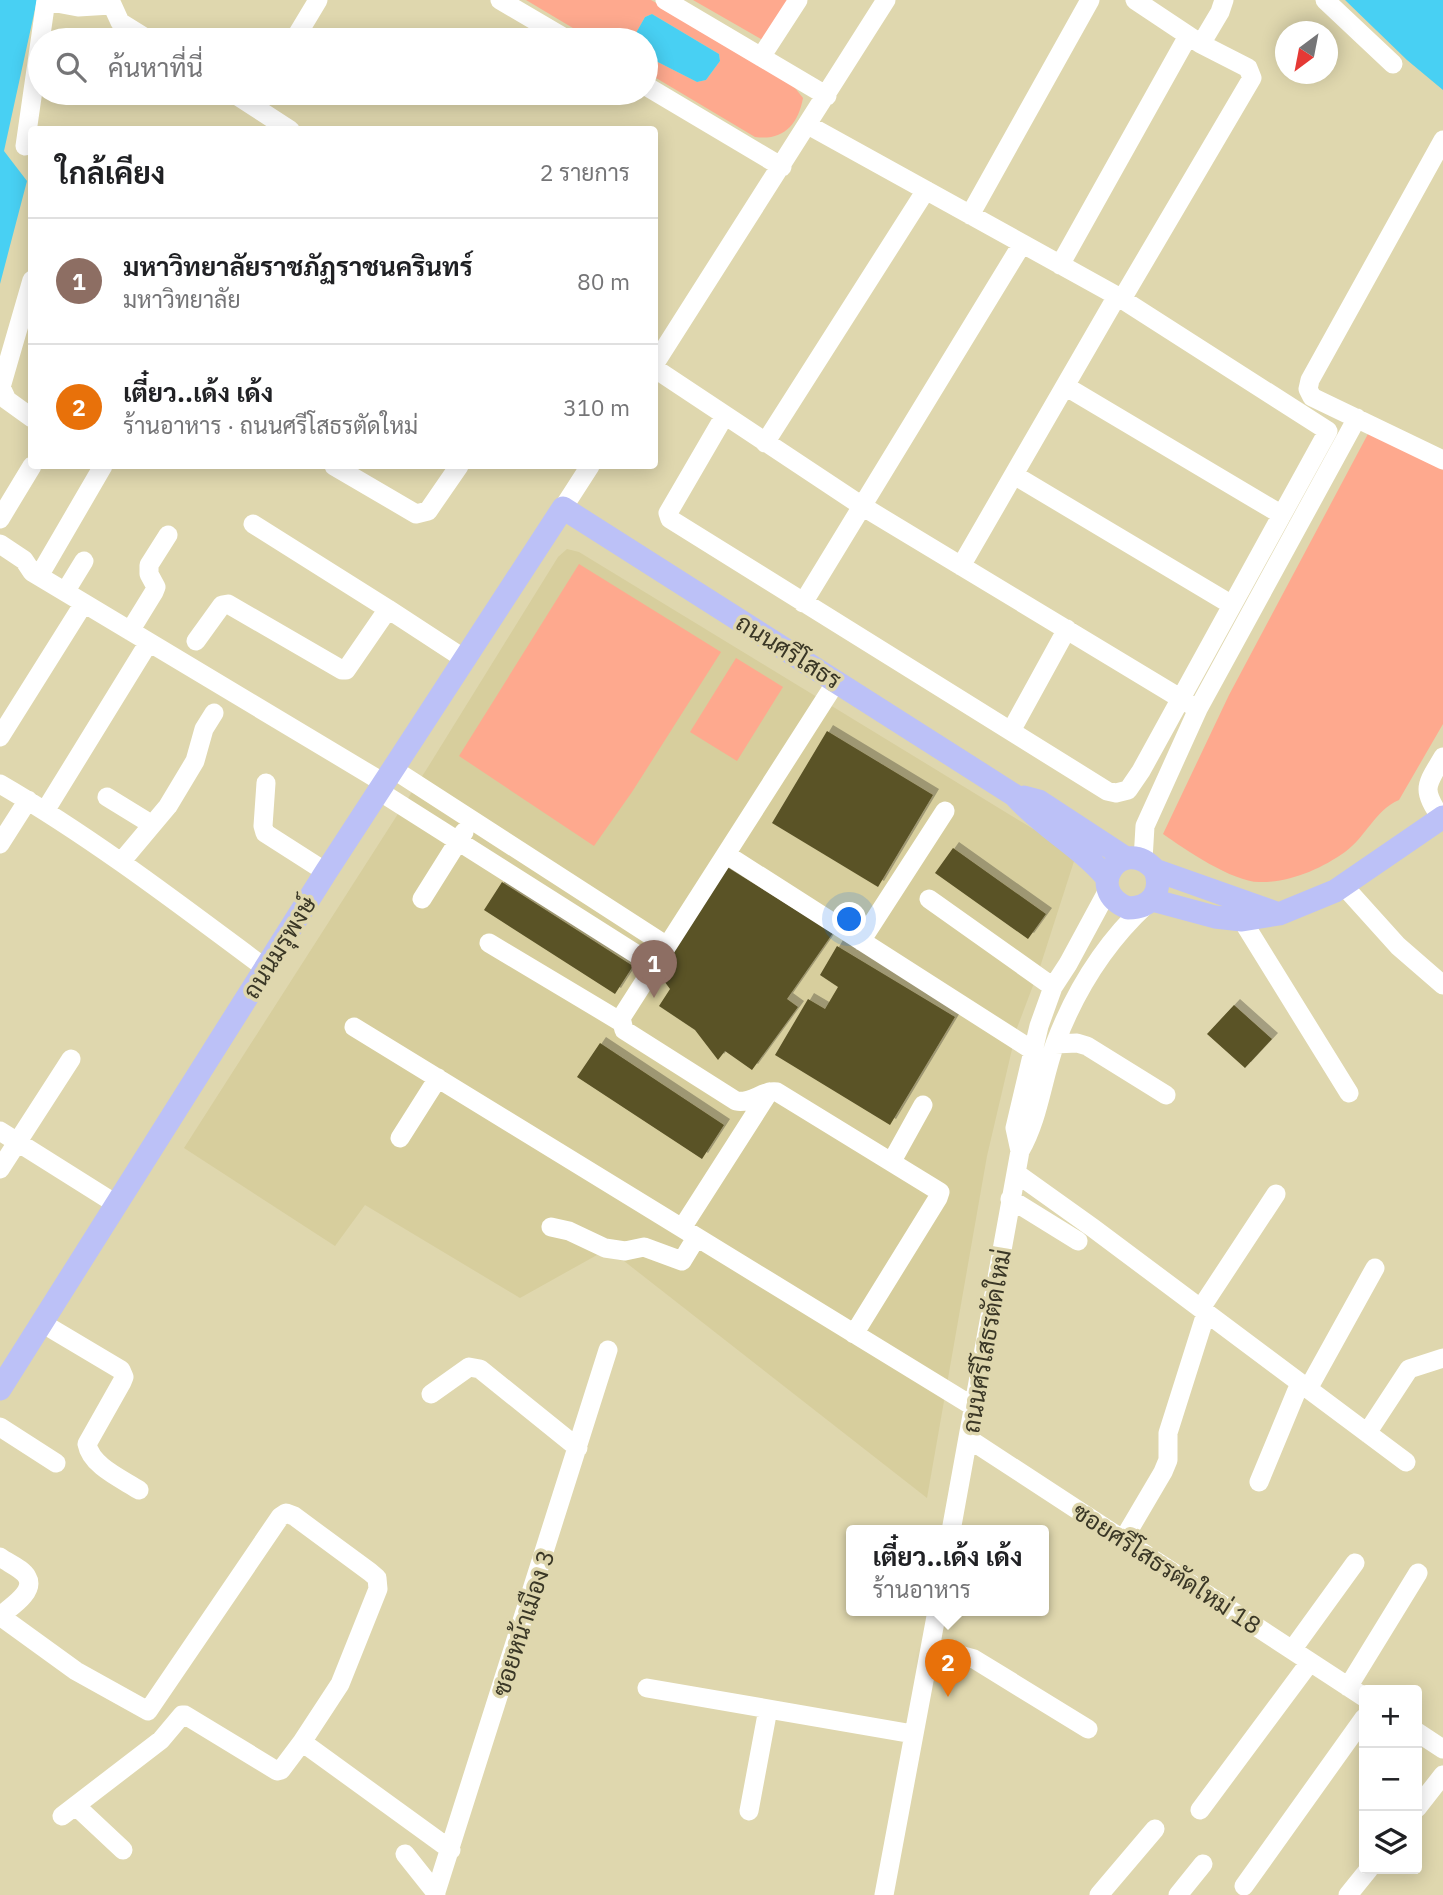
<!DOCTYPE html>
<html lang="th">
<meta charset="utf-8">
<style>
body{margin:0;font-family:"IBM Plex Sans",Sarabun,sans-serif;background:#f2f2f2;color:#202124}
.controls{position:absolute;right:21px;bottom:21px;display:grid;overflow:hidden;border-radius:7px;box-shadow:0 4px 18px #0003}
.controls button{width:63px;height:63px;display:grid;place-items:center;padding:0;border:0;border-bottom:2px solid #e0e0e0;background:#fff;color:#202124;font:35px sans-serif}
.compass{position:absolute;left:1275px;top:21px;width:63px;height:63px;border-radius:50%;background:#fff;box-shadow:0 4px 18px #0003;rotate:212deg}
.you{position:absolute;left:850px;top:920px;width:24px;height:24px;margin:-18px;border:5px solid #fff;border-radius:50%;background:#1a73e8;box-shadow:0 0 0 10px #1a73e833}
.badge{display:grid;place-items:center;width:46px;height:46px;border-radius:50%;background:#2563eb;color:#fff;font-size:23px;font-weight:700}
.pin{position:absolute;translate:-50% -58px;filter:drop-shadow(0 2px 4px #0008)}
.pin::after{content:'';position:absolute;top:37px;width:24px;height:21px;background:inherit;clip-path:polygon(0 0,100% 0,50% 100%)}
.popup{position:absolute;left:846px;top:1525px;width:203px;height:91px;box-sizing:border-box;display:grid;place-content:center;border-radius:7px;background:#fff;filter:drop-shadow(0 2px 5px #0005);font-size:23px;white-space:nowrap;color:#757577}
.popup b{font-size:26px;color:#202124}
.popup::after{content:'';position:absolute;left:50%;top:100%;margin-left:-14px;border:14px solid transparent;border-top-color:#fff}
.list{margin:0;padding:0;list-style:none}
h2{display:flex;justify-content:space-between;align-items:center;height:91px;margin:0;padding:0 28px;font-size:30px}
h2 small{font-size:23px;font-weight:400;color:#757577}
.list li{display:grid;grid-template-columns:46px 1fr auto;gap:21px;align-items:center;box-sizing:border-box;height:126px;padding:0 28px;border-top:2px solid #e0e0e0}
.list b{display:block;font-size:26px;white-space:nowrap}
.list p{margin:0;font-size:23px;white-space:nowrap;color:#757577}
.list em{font-size:23px;font-style:normal;color:#757577}
.icon{flex:none;width:38px;height:38px;fill:none;stroke:currentColor;stroke-width:2;stroke-linecap:round;stroke-linejoin:round}
.map{position:relative;flex:none;width:1443px;height:1895px;overflow:hidden}
.search{position:absolute;background:#fff;box-shadow:0 4px 18px #0003;left:28px;top:28px;width:630px;height:77px;display:flex;align-items:center;gap:18px;box-sizing:border-box;padding:0 24px;border-radius:38px;color:#757577;font-size:26px}
.panel{position:absolute;background:#fff;box-shadow:0 4px 18px #0003;left:28px;top:126px;width:630px;height:343px;border-radius:7px}
.map>svg:first-child{display:block}
.built{fill:#d7ce9d}
.green{fill:#fea98e}
.water{fill:#48d0f3}
.building{fill:#5a5227;filter:url(#shadow)}
.lines{fill:none;stroke-linecap:round;stroke-linejoin:round}
.minor{stroke:#fff;stroke-width:19}
.major{stroke:#bcc1f7;stroke-width:23}
.labels{text-anchor:middle;dominant-baseline:central;stroke-width:7;stroke-linejoin:round;paint-order:stroke}
.street-label{font-size:24px;fill:#3a3726;stroke:#dfd7ae}
</style>
<div class="map">
<svg width="1443" height="1895" viewBox="0 0 1443 1895">
<defs>
<filter id="shadow"><feDropShadow dx="6" dy="-6" stdDeviation="0" flood-color="#0004"/></filter>
</defs>
<rect width="100%" height="100%" fill="#dfd7ae"/>
<path class="built" d="M567 549 579 552 1076 855 1040 967 1017 1028 987 1156 927 1498 624 1261 597 1255 520 1298 365 1205 335 1246 184 1148 428 767 558 557Z"/>
<path class="green" d="M526 0H651L784 74 803 98C798 125 783 141 755 137L646 72V56L697 82 706 80 720 61 719 54 652 14 645 17 632 40H593Z
M693 0H794L768 43Z
M1369 432 1443 470V724L1399 800C1375 810 1366 837 1345 852 1321 869 1289 883 1259 882 1233 882 1184 849 1163 834L1229 695Z
M579 564 721 652 632 792 594 846 459 756Z
M736 658 783 687 737 761 690 732Z"/>
<path class="water" d="M0 0H37L4 151 27 181 0 284Z
M1345 0H1443V90L1407 60Z
M652 14 719 54 720 61 706 80 697 82 646 56V40H632L645 17Z"/>
<path class="building" d="M827 731 933 795 878 887 772 823Z
M953 848 1046 914 1028 939 935 873Z
M727 867 833 933 787 999 798 1007 752 1070 725 1051 718 1060 695 1030 659 1006 670 989 659 974Z
M502 882 633 966 615 994 484 910Z
M837 946 955 1017 890 1125 775 1055 808 999 825 1009 838 987 820 975Z
M1234 1005 1272 1039 1245 1068 1207 1034Z
M600 1043 724 1125 702 1159 577 1077Z"/>
<g class="lines">
<path class="minor" d="M110 0 120 22 149 40
M500 0 568 40
M665 0 827 96
M1325 0 1393 64
M46 1 78 7 111 5
M294 40 318 0
M1201 44 1220 12 1224 0
M761 57 798 0
M646 86 782 167
M233 93 290 130
M1443 140 1310 380 1308 389 1312 397 1443 460
M25 146 46 0
M970 215 1090 0
M1060 265 1188 36
M32 280 1 387 7 400 32 418
M1122 299 1252 78 1248 68 1201 44 1135 0
M654 365 886 0
M654 368 862 506 1198 709
M1065 386 1282 515
M725 415 668 513 670 519 1107 791 1116 793 1128 790 1141 771 1328 431 1117 296 808 125
M765 443 926 190
M334 466 416 514 428 511 459 466
M1014 475 1232 605
M563 508 590 466
M0 519 32 466
M253 524 388 609
M0 544 24 560 32 572 384 783
M961 566 1117 296
M39 576 103 466
M65 592 84 561
M803 603 1022 244
M130 631 154 592 156 587 149 574V565L168 535
M196 641 222 605 228 604 342 670H346L388 609 463 658
M836 682 621 1018 624 1030 736 1101C752 1104 762 1090 777 1092L940 1192 938 1198 854 1334
M1011 731 1067 629
M0 737 84 603
M393 769 667 946
M266 783 263 826 265 833 326 872
M0 784C93 838 179 904 265 968
M379 791 655 966
M107 797 151 824
M45 811 149 642
M1441 818C1421 788 1426 786 1443 757
M0 844 28 800
M727 855 1032 1050
M1143 860 1145 826 1198 709 1357 418
M121 862 168 806 195 761 204 729 214 713
M1343 885 1398 946 1443 985
M422 899 464 832
M929 899 1053 987
M1242 920 1349 1093
M861 941 945 811
M489 943 621 1022
M354 1027 974 1407
M1055 1044 1077 1043 1087 1046 1166 1095
M0 1131 116 1204
M400 1138 438 1078
M1020 1151 1015 1128 1039 1026 1053 987 1068 964 1108 890
M892 1161 923 1105
M0 1169 71 1059
M1016 1173 1093 1228 1406 1462
M1010 1199 1078 1241
M551 1227 569 1231 605 1248 625 1251 644 1247 682 1261 696 1238
M682 1228 769 1092
M1201 1308 1276 1194
M42 1323 121 1370 124 1377 122 1382 87 1444C91 1466 122 1479 139 1490
M1308 1389 1375 1268
M431 1394 469 1367 480 1369 578 1448
M0 1427 56 1463
M1367 1433 1409 1369 1443 1358
M969 1439 1364 1697
M1259 1482 1300 1383
M951 1531 1020 1151C1039 1118 1042 1080 1055 1044 1075 991 1105 943 1146 905
M1123 1540 1163 1472 1168 1460V1433L1206 1313
M0 1557C8 1563 23 1569 27 1577 36 1592 9 1608 0 1616
M0 1616 76 1671 148 1711 280 1517 286 1513 294 1516 370 1572 377 1578 378 1589 340 1684 302 1742
M1292 1650 1355 1563
M928 1662 963 1656 974 1659 1088 1729
M1348 1687 1418 1573
M647 1688 913 1734
M1417 1732 1443 1749
M76 1806 123 1850
M1417 1808 1443 1775
M1200 1810 1310 1662
M749 1811 768 1709
M62 1816 161 1740 182 1715H185L277 1771 281 1770 302 1742 451 1850
M405 1854 436 1893
M1244 1886 1364 1718
M435 1895 608 1350
M884 1895 937 1611
M1099 1895 1155 1829
M1178 1895 1203 1864
M1348 1895 1369 1869"/>
<path class="major" d="M1024 797 1039 801 1126 858
M1155 870C1163 892 1151 908 1128 908 1082 890 1122 833 1155 870L1279 914
M1152 900 1215 917 1242 920 1279 914 1335 891 1443 817
M0 1389 326 872 563 508 1014 795C1042 827 1080 846 1107 878"/>
</g>
<g class="labels">
<g class="street-label">
<text transform="translate(789 651) rotate(32)">ถนนศรีโสธร</text>
<text transform="translate(279 947) rotate(-58)">ถนนมรุพงษ์</text>
<text transform="translate(986 1341) rotate(-80)">ถนนศรีโสธรตัดใหม่</text>
<text transform="translate(1167 1568) rotate(33)">ซอยศรีโสธรตัดใหม่ 18</text>
<text transform="translate(523 1623) rotate(-72)">ซอยหน้าเมือง 3</text>
</g>
</g>
</svg>
<div class="controls">
<button>+</button>
<button>−</button>
<button><svg class="icon" aria-label="layers" viewBox="0 0 24 24"><path d="M12 4l9 5-9 5-9-5zM3 14l9 5 9-5"/></svg></button>
</div>
<svg class="compass" viewBox="-18 -18 36 36"><path d="M0-13l5 13h-10z" fill="#e53935"/><path d="M0 13l5-13h-10z" fill="#757577"/></svg>
<div class="you"></div>
<div class="pin badge" style="left:654px;top:998px;background:#8d6e63">1</div>
<div class="pin badge" style="left:948px;top:1697px;background:#e8710a">2</div>
<div class="popup"><b>เตี๋ยว..เด้ง เด้ง</b>ร้านอาหาร</div>
<div class="search"><svg class="icon" aria-label="search" viewBox="0 0 24 24"><circle cx="10" cy="10" r="6"/><path d="M15 15l6 6"/></svg>ค้นหาที่นี่</div>
<section class="panel">
<h2>ใกล้เคียง<small>2 รายการ</small></h2>
<ul class="list">
<li><span class="badge" style="background:#8d6e63">1</span><div><b>มหาวิทยาลัยราชภัฏราชนครินทร์</b><p>มหาวิทยาลัย</p></div><em>80 m</em></li>
<li><span class="badge" style="background:#e8710a">2</span><div><b>เตี๋ยว..เด้ง เด้ง</b><p>ร้านอาหาร · ถนนศรีโสธรตัดใหม่</p></div><em>310 m</em></li>
</ul>
</section>
</div>
